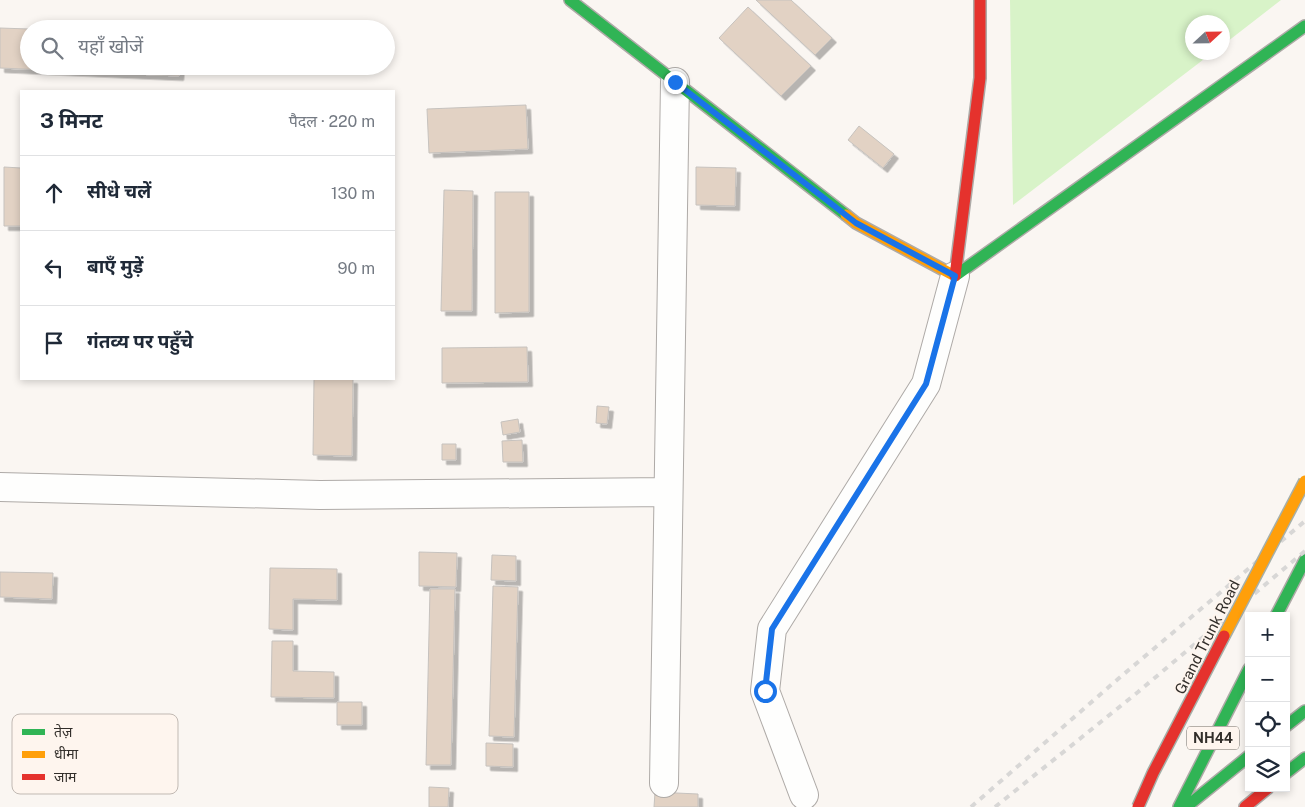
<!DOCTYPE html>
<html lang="hi">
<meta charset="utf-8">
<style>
body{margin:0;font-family:"Public Sans","Noto Sans Devanagari",sans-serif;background:#f2f2f3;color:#1f2937}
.controls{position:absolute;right:15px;bottom:15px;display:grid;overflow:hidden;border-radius:0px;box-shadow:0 2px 8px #0003}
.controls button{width:45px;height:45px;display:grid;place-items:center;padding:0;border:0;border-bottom:1px solid #e0e1e3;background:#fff;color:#1f2937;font:25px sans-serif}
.compass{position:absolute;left:1185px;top:15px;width:45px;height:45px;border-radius:50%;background:#fff;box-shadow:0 2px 8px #0003;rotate:68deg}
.stop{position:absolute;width:15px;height:15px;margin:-11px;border:4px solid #1a73e8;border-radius:50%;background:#fff}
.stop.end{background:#1a73e8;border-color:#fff;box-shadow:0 1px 5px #0008}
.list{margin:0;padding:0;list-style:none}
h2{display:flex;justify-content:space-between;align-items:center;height:65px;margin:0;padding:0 20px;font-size:21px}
h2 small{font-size:16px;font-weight:400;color:#747a83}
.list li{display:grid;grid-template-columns:32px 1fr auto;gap:15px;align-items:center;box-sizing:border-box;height:75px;padding:0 20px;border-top:1px solid #e0e1e3}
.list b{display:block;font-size:19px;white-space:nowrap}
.list em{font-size:16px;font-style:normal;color:#747a83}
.icon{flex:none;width:28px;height:28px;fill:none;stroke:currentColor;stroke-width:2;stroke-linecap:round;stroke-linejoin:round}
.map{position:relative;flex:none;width:1305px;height:807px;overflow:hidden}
.search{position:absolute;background:#fff;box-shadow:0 2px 8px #0003;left:20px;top:20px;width:375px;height:55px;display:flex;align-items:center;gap:12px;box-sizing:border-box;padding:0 18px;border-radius:28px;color:#747a83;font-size:19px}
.panel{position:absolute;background:#fff;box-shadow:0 2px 8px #0003;left:20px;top:90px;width:375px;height:290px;border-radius:0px}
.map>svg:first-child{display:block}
.green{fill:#d8f3c8}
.building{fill:#e2d2c4;stroke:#c6c2be;filter:url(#shadow)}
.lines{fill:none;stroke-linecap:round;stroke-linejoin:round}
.street-casing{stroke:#aeaaa7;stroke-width:30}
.fast-casing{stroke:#aeaaa7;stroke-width:14}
.slow-casing{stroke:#aeaaa7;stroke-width:14}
.jam-casing{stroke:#aeaaa7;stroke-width:14}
.street{stroke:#fefefd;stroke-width:28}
.fast{stroke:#30b455;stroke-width:11}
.slow{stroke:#ff9f0a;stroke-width:11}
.jam{stroke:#e5322d;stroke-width:11}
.rail{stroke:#d8d7d6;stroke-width:4;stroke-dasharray:6 6;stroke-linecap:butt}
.slow-bridge-casing{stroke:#a6afa8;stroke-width:14;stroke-linecap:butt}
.jam-bridge-casing{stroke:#a6afa8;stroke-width:14;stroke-linecap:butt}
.slow-bridge{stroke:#ff9f0a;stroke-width:11}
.jam-bridge{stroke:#e5322d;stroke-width:11}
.route{stroke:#1a73e8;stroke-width:6}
.labels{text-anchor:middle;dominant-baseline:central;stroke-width:4;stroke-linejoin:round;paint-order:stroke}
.shield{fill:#fef5ee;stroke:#6f6a65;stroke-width:1}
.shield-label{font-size:14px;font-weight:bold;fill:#322e2a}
.street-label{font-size:15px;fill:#322e2a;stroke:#fef5ee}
.key{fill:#fef5ee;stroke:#c1b9b3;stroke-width:1}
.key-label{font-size:14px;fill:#322e2a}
</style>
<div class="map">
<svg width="1305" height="807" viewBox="0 0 1305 807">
<defs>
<filter id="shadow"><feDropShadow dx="4.5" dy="4.5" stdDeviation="0" flood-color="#0004"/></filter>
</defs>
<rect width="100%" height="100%" fill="#faf6f2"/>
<path class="green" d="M1010 0H1281L1223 45 1222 22H1192V52L1212 53 1013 205Z"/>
<path class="building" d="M756 0H791L832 38 815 55Z
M748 7 811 66 781 96 719 38Z
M0 28 29 29V66H180L179 76 0 68Z
M526 105 528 149 429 153 427 109Z
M859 126 894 154 883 168 848 140Z
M4 167 21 168V226H4Z
M696 167 736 168 735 206 696 205Z
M444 190 473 191 472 311H441Z
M495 192H529V312L495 313Z
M527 347 528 382 442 383V348Z
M314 379H353L352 456 313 455Z
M597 406 609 407 607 424 596 423Z
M518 419 520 432 503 435 501 422Z
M522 440 523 462H503L502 441Z
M442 444H456V460H442Z
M419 552 457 553 456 587 419 586Z
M492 555 516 556V581L491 580Z
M270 568 337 569V600L293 599V630L269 629Z
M0 572 53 573 52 599 0 597Z
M493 586 518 587 514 737 489 736Z
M430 589H455L451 765H426Z
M272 641H293V671L334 672V698L271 697Z
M337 702H362V725H337Z
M486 743 513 744V767L486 766Z
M429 787 449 788 448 807H429Z
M655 792 698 794V807H654Z"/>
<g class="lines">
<defs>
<path id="street" d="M0 487 320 495 668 492
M664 783 675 82
M804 795 765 691 772 629 926 384 955 276"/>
<path id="fast" d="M570 0 846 215
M955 276 1305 26
M1276 616 1305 560
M1286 726 1305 711
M1286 773 1305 758
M1179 807 1249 669
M1186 807 1249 756"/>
<path id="slow" d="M846 215 856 223 955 276"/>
<path id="jam" d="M955 276 980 78V0
M1245 807 1268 788"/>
</defs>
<use href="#street" class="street-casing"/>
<use href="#fast" class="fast-casing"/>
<use href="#slow" class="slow-casing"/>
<use href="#jam" class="jam-casing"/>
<use href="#street" class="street"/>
<use href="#fast" class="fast"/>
<use href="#slow" class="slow"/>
<use href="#jam" class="jam"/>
<path class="rail" d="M971 807 1118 679 1305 521
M995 807 1138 692 1305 551"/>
<defs>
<path id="slow-bridge" d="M1224 636 1305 481"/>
<path id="jam-bridge" d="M1138 807 1153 773 1224 636"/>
</defs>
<use href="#slow-bridge" class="slow-bridge-casing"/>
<use href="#jam-bridge" class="jam-bridge-casing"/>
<use href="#slow-bridge" class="slow-bridge"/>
<use href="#jam-bridge" class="jam-bridge"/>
</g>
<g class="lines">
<path class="route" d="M675 82 856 223 955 276 926 384 772 629 765 691"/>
</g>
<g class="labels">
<rect class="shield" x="1187" y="726.5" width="52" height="23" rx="4"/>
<g class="shield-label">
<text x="1213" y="738">NH44</text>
</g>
<g class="street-label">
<text transform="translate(1207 637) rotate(-63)">Grand Trunk Road</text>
</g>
</g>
<rect x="12" y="714" width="166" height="80" rx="8" class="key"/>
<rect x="22" y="729" width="23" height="6" fill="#30b455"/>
<rect x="22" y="751" width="23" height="7" fill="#ff9f0a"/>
<rect x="22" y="774" width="23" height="6" fill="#e5322d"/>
<g class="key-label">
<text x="54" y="737">तेज़</text>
<text x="54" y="759">धीमा</text>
<text x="54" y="782">जाम</text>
</g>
</svg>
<div class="controls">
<button>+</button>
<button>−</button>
<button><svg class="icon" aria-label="locate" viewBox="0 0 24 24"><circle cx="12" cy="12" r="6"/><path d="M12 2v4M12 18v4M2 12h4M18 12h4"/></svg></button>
<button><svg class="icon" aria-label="layers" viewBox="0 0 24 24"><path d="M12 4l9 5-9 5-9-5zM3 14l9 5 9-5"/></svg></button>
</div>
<svg class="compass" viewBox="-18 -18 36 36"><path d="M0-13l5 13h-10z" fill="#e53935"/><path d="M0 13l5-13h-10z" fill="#747a83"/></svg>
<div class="stop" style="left:765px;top:691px"></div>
<div class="stop end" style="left:675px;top:82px"></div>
<div class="search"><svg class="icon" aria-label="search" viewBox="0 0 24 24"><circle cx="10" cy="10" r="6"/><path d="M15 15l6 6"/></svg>यहाँ खोजें</div>
<section class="panel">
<h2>3 मिनट<small>पैदल · 220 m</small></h2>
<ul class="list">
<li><svg class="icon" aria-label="ahead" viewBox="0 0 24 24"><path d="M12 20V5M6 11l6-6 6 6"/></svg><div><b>सीधे चलें</b></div><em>130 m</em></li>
<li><svg class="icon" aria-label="left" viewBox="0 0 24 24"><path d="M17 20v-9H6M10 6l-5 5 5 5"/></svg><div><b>बाएँ मुड़ें</b></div><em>90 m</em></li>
<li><svg class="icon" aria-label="arrive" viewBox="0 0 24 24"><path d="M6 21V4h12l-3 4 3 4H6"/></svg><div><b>गंतव्य पर पहुँचे</b></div></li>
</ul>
</section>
</div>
